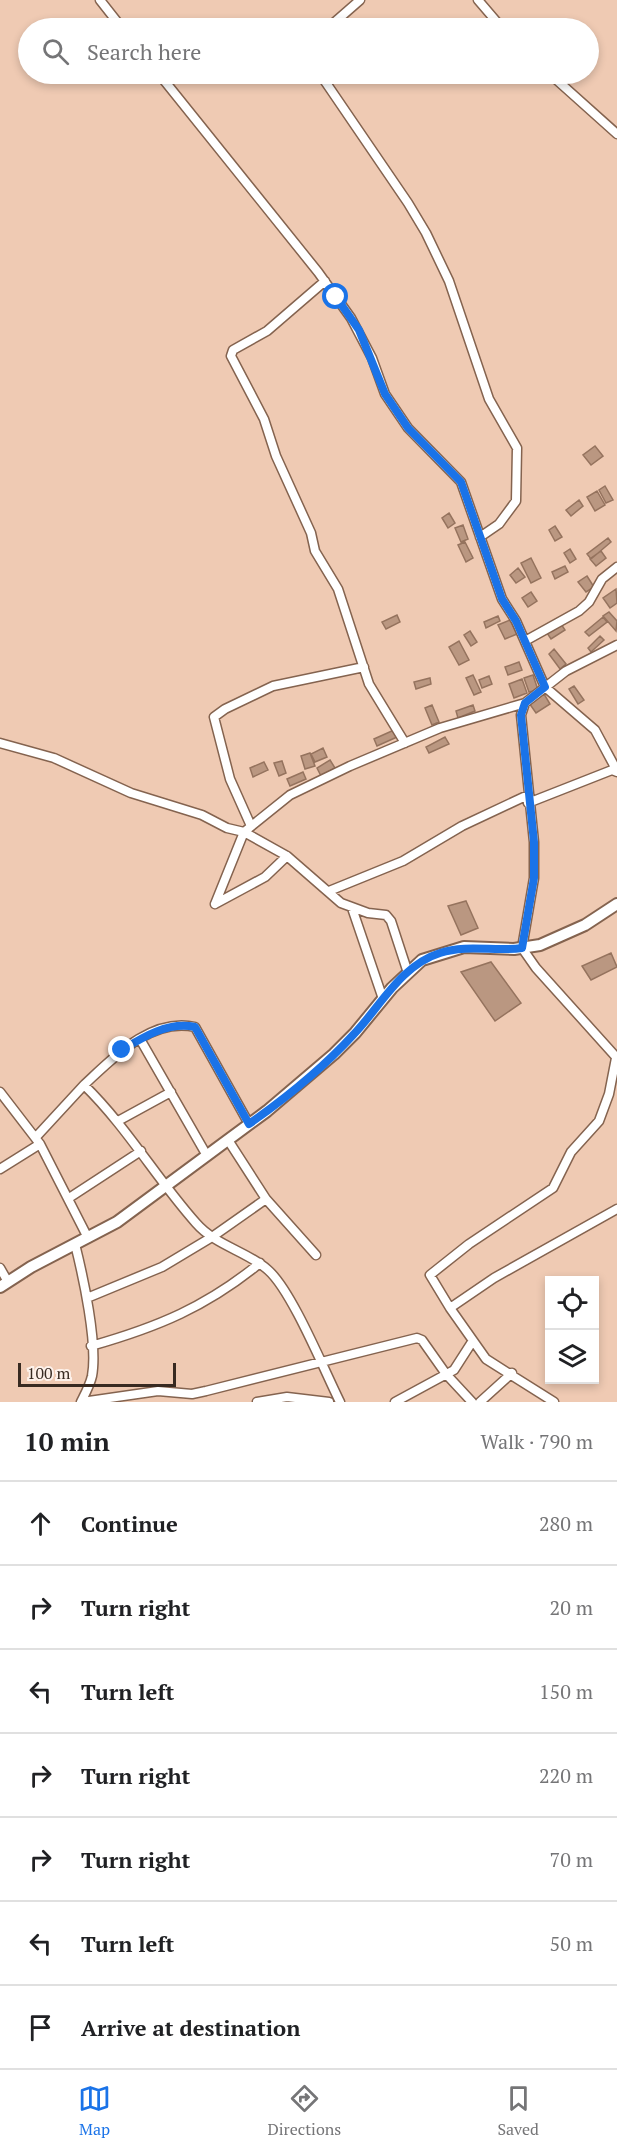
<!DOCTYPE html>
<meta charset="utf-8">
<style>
body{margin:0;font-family:"PT Serif",serif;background:#f6f6f6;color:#202124}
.controls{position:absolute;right:18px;bottom:18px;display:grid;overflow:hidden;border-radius:0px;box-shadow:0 3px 9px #0003}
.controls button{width:54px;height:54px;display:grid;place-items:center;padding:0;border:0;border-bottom:2px solid #e0e0e0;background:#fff;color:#202124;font:30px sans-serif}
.scale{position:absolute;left:18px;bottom:15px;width:158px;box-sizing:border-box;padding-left:6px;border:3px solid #382a21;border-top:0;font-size:16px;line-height:21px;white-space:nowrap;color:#382a21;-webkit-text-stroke:4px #fdf1ea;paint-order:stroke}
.stop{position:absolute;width:18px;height:18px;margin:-14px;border:4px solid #1a73e8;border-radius:50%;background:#fff}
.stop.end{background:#1a73e8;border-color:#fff;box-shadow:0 2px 6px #0008}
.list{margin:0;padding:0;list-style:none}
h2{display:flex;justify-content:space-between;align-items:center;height:78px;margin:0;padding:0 24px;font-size:26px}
h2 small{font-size:20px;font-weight:400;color:#757577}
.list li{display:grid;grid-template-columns:39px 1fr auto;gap:18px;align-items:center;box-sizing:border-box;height:84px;padding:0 24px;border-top:2px solid #e0e0e0}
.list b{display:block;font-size:22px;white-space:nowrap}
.list em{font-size:20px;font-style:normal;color:#757577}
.icon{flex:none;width:33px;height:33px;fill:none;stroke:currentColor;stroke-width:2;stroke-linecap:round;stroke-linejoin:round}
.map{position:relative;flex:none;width:617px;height:1402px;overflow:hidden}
.search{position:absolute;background:#fff;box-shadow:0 3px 9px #0003;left:18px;right:18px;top:18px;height:66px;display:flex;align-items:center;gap:15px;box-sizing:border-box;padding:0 21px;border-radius:33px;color:#757577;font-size:22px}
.sheet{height:666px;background:#fff}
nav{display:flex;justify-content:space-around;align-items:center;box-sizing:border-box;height:84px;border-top:2px solid #e0e0e0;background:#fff;font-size:16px;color:#757577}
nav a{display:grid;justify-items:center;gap:3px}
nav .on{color:#1a73e8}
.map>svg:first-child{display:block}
.building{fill:#ba9781;stroke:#95735e;stroke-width:1.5}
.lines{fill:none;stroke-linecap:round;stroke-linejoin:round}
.minor-casing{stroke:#84634f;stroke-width:11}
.tertiary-casing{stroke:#84634f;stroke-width:14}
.minor{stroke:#fff;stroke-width:8}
.tertiary{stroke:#fff;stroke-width:10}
.route{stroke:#1a73e8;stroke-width:8}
</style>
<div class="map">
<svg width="617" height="1402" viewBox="0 0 617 1402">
<rect width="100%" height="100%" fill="#efcab3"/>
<path class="building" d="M595 446 603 456 591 465 583 455Z
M605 486 613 500 606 503 599 490Z
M597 491 605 505 595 511 587 497Z
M579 500 583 506 571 516 566 510Z
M449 513 455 523 448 528 442 518Z
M463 525 468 539 461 542 455 528Z
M555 526 562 537 555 541 549 530Z
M608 538 611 542 591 559 587 554Z
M465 542 473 558 466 562 458 545Z
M570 549 576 559 570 563 564 553Z
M601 551 606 558 596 566 590 559Z
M531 558 541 578 531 583 521 563Z
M565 566 568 572 555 579 552 572Z
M518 568 525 577 516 583 510 575Z
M587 576 594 587 586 592 578 582Z
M616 589 617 603 610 608 603 598Z
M531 592 537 601 528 607 522 598Z
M609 612 617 621 616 631 603 616Z
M397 615 400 622 386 629 382 622Z
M498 616 500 621 486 628 484 622Z
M603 617 607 622 589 636 585 632Z
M510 620 517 634 505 639 498 625Z
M561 624 565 630 551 639 547 633Z
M470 631 477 642 471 646 464 635Z
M600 636 604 640 591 652 588 648Z
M459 641 469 660 459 665 449 647Z
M554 649 566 664 560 669 549 654Z
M519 662 522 670 508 675 505 667Z
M473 675 481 692 474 695 466 678Z
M533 675 538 690 529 692 524 678Z
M489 676 492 684 482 688 479 680Z
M430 678 431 684 416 689 414 682Z
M522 679 527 693 514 698 509 684Z
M574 686 584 700 578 704 569 689Z
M544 694 550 704 536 713 529 703Z
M432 705 439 722 432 725 425 708Z
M473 705 475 711 458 718 456 711Z
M394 730 397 737 377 746 374 739Z
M445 737 449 744 429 753 426 747Z
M323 748 327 757 315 762 311 754Z
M310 753 315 766 305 769 301 756Z
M330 760 335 768 321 776 317 768Z
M282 761 286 773 279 776 274 763Z
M264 762 268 770 253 777 250 768Z
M303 772 306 779 290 786 287 779Z
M466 901 478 928 461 935 448 906Z
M611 953 617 967 591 980 582 966Z
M491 962 521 1003 495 1021 461 972Z"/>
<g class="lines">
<defs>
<path id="minor" d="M100 0 122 28
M478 0 502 28
M328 28 360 0
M159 74 318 272 351 318 372 358 385 394 408 428 461 482 502 599 516 621 545 687 595 730 617 771
M320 74 408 203 426 233 449 281 489 399 517 448 516 501 499 524 480 537
M550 74 617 134
M325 281 267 331 233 350 231 356 264 419 276 456 311 533 315 551 338 589 369 684 405 743
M525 641 579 611 589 602 602 579 617 567
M525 703 521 715 534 842V878L522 948 536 968 617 1058
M0 743 54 758 131 793 202 815 227 828 244 832 287 856 341 903 368 913 386 915 391 921 408 973
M528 803 612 770 617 772
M251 826 230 779 214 717 225 709 273 686 364 667
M329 891 403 861 462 826 528 795
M215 904 244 832 290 795 350 766 440 728 525 703 566 671 617 645
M215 904 265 877 287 856
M352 908 383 999
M140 1039 206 1154
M84 1085C113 1058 151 1017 195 1027L249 1124
M0 1092 40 1144 88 1238
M118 1121 171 1092
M36 1137 84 1085C127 1127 156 1178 196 1223 216 1246 247 1251 268 1270 292 1291 324 1370 340 1402
M228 1140 266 1199 316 1255
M0 1169 40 1144
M69 1198 141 1151
M75 1244C83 1276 98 1344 92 1376 90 1385 85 1394 81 1402
M0 1268 8 1282
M87 1298 162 1267 212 1237 266 1199
M450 1308 494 1278 617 1209
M91 1346C158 1327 206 1307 260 1263
M82 1402 158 1391 192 1394 206 1391 417 1338 422 1340 446 1374 472 1402
M257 1402 287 1397 329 1402
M395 1402 454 1370 472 1342
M480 1402 512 1373
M554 1402 486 1359 450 1308 430 1275 469 1244 553 1188 571 1152 599 1121 609 1094 616 1058"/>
<path id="tertiary" d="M0 1287 31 1267 117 1222 267 1111 334 1054 355 1033 392 988 422 960 464 947 514 949 540 945 585 925 617 904"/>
</defs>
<use href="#minor" class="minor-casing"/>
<use href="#tertiary" class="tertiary-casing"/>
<use href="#minor" class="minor"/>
<use href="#tertiary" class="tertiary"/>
</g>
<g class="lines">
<path class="route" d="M122 1050C143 1037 169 1021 195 1027L249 1124C286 1098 323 1068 354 1034 380 1007 401 965 440 953 468 944 495 952 522 948L534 878V842L521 715 525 703 545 687 516 621 502 599 461 482 408 428 385 394 359 330 336 297"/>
</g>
</svg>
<div class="controls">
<button><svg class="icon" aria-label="locate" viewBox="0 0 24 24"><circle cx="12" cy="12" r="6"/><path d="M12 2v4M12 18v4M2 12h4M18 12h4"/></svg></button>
<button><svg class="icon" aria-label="layers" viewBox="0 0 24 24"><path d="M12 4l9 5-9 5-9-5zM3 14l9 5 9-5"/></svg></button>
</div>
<div class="scale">100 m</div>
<div class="stop" style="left:336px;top:297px"></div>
<div class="stop end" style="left:122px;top:1050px"></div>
<div class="search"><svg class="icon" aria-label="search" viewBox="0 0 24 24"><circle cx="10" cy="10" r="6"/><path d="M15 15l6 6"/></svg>Search here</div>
</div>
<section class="sheet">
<h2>10 min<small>Walk · 790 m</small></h2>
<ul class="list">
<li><svg class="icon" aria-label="ahead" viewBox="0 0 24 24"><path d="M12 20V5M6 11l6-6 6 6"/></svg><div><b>Continue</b></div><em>280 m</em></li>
<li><svg class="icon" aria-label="right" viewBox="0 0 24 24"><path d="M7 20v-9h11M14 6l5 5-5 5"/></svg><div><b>Turn right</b></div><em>20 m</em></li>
<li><svg class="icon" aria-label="left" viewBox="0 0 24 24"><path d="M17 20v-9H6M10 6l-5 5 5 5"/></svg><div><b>Turn left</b></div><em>150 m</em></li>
<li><svg class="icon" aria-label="right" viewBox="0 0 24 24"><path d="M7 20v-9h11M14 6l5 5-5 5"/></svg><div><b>Turn right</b></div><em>220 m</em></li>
<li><svg class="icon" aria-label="right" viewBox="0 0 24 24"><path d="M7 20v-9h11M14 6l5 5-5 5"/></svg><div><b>Turn right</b></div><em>70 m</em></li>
<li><svg class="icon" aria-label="left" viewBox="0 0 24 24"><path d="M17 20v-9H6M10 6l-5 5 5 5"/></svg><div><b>Turn left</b></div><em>50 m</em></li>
<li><svg class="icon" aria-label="arrive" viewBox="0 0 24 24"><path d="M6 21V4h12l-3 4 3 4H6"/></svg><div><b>Arrive at destination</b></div></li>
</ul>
</section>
<nav>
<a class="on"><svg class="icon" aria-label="map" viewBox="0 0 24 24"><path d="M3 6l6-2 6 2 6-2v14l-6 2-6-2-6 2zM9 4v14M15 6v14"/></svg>Map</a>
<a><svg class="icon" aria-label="directions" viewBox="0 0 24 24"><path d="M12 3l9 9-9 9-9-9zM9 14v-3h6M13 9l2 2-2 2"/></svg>Directions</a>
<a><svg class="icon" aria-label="saved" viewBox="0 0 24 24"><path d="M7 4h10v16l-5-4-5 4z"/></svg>Saved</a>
</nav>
